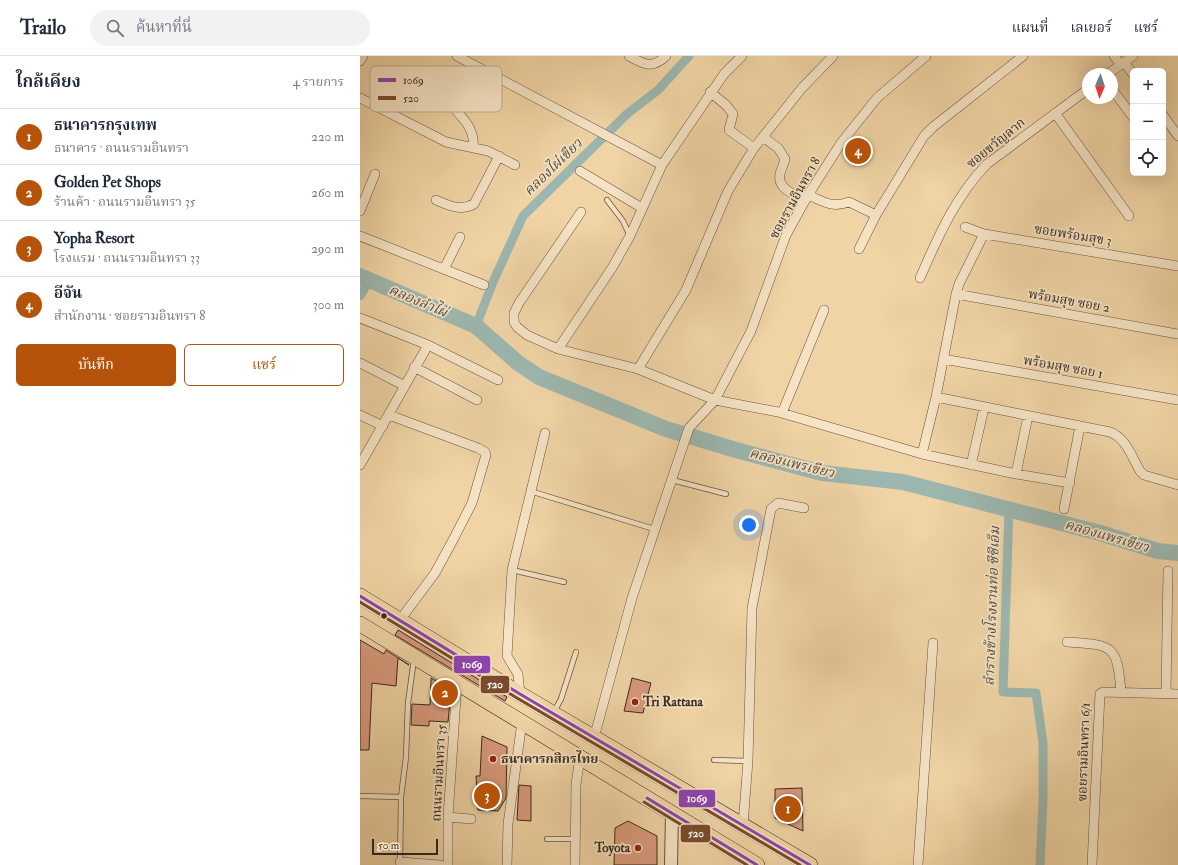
<!DOCTYPE html>
<html lang="th">
<meta charset="utf-8">
<style>
body{margin:0;font-family:"IM FELL Double Pica","Noto Serif Thai",serif;background:#f2f2f3;color:#1f2937}
.controls{position:absolute;right:12px;top:12px;display:grid;overflow:hidden;border-radius:6px;box-shadow:0 4px 16px #0002}
.controls button{width:36px;height:36px;display:grid;place-items:center;padding:0;border:0;border-bottom:1px solid #e0e1e3;background:#fff;color:#1f2937;font:20px sans-serif}
.compass{position:absolute;left:722px;top:12px;width:36px;height:36px;border-radius:50%;background:#fff;box-shadow:0 4px 16px #0002;rotate:182deg}
.scale{position:absolute;left:12px;bottom:10px;width:66px;box-sizing:border-box;padding-left:4px;border:2px solid #392a21;border-top:0;font-size:11px;line-height:14px;white-space:nowrap;color:#392a21;-webkit-text-stroke:3px #f5e3c4;paint-order:stroke}
.you{position:absolute;left:389px;top:469px;width:14px;height:14px;margin:-10px;border:3px solid #fff;border-radius:50%;background:#1a73e8;box-shadow:0 0 0 6px #1a73e833}
.badge{display:grid;place-items:center;width:26px;height:26px;border-radius:50%;background:#b45309;color:#fff;font-size:13px;font-weight:700}
.pin{position:absolute;translate:-50% -50%;border:2px solid #fff;box-shadow:0 1px 4px #0006}
.list{margin:0;padding:0;list-style:none}
h2{display:flex;justify-content:space-between;align-items:center;height:52px;margin:0;padding:0 16px;font-size:17px}
h2 small{font-size:13px;font-weight:400;color:#747a83}
.list li{display:grid;grid-template-columns:26px 1fr auto;gap:12px;align-items:center;box-sizing:border-box;height:56px;padding:0 16px;border-top:1px solid #e0e1e3}
.list b{display:block;font-size:15px;white-space:nowrap}
.list p{margin:0;font-size:13px;white-space:nowrap;color:#747a83}
.list em{font-size:13px;font-style:normal;color:#747a83}
.actions{display:flex;gap:8px;padding:12px 16px}
.actions a{flex:1;padding:9px 0;border:1px solid #b45309;border-radius:6px;text-align:center;font-size:14px;color:#b45309}
.actions .main{background:#b45309;color:#fff}
.icon{flex:none;width:22px;height:22px;fill:none;stroke:currentColor;stroke-width:2;stroke-linecap:round;stroke-linejoin:round}
.map{position:relative;flex:none;width:818px;height:809px;overflow:hidden}
header{display:flex;align-items:center;gap:24px;box-sizing:border-box;height:56px;padding:0 20px;background:#fff;border-bottom:1px solid #e0e1e3}
header strong{font-size:19px}
nav{display:flex;gap:22px;margin-inline-start:auto;font-size:14px}
.search{width:280px;height:36px;background:#f2f2f3;display:flex;align-items:center;gap:10px;box-sizing:border-box;padding:0 14px;border-radius:22px;color:#747a83;font-size:15px}
main{display:flex}
aside{flex:1;background:#fff}
.map>svg:first-child{display:block}
.lines{fill:none;stroke-linecap:round;stroke-linejoin:round}
.canal{stroke:#9cb7af;stroke-width:9}
.river{stroke:#9cb7af;stroke-width:16}
.building{fill:#d89a7c;stroke:#392a21}
.service-casing{stroke:#675442;stroke-width:6}
.minor-casing{stroke:#675442;stroke-width:10}
.tertiary-casing{stroke:#675442;stroke-width:14}
.primary-casing{stroke:#392a21;stroke-width:16}
.service{stroke:#f5e3c4;stroke-width:4.5}
.minor{stroke:#f5e3c4;stroke-width:9}
.tertiary{stroke:#f5e3c4;stroke-width:12}
.primary{stroke:#f0d4a5;stroke-width:15}
.bus-1-casing{stroke:#f5e3c4;stroke-width:6}
.bus-2-casing{stroke:#f5e3c4;stroke-width:6}
.bus-1{stroke:#8e44ad;stroke-width:3}
.bus-2{stroke:#7a4b2a;stroke-width:3}
.bus-dot{fill:#392a21;stroke:#f5e3c4;stroke-width:1.5}
.poi-dot{fill:#8f2418;stroke:#f5e3c4;stroke-width:1.5}
.labels{text-anchor:middle;dominant-baseline:central;stroke-width:3.5;stroke-linejoin:round;paint-order:stroke}
.street-label{font-size:13px;fill:#392a21;stroke:#f5e3c4}
.poi-label{font-size:13px;font-weight:bold;fill:#392a21;stroke:#f5e3c4;text-anchor:start}
.water-label{font-size:14px;font-style:italic;fill:#524d44;stroke:#f5e3c4}
.key{fill:#f5e3c4;stroke:#bdac93;stroke-width:1}
.key-label{font-size:11px;fill:#392a21}
.line-badge{stroke:#f5e3c4;stroke-width:1.5}
.badge-label{font-size:11px;text-anchor:middle;font-weight:bold;fill:#fff}
</style>
<header>
<strong>Trailo</strong>
<div class="search"><svg class="icon" aria-label="search" viewBox="0 0 24 24"><circle cx="10" cy="10" r="6"/><path d="M15 15l6 6"/></svg>ค้นหาที่นี่</div>
<nav><a>แผนที่</a><a>เลเยอร์</a><a>แชร์</a></nav>
</header>
<main>
<aside>
<h2>ใกล้เคียง<small>4 รายการ</small></h2>
<ul class="list">
<li><span class="badge">1</span><div><b>ธนาคารกรุงเทพ</b><p>ธนาคาร · ถนนรามอินทรา</p></div><em>220 m</em></li>
<li><span class="badge">2</span><div><b>Golden Pet Shops</b><p>ร้านค้า · ถนนรามอินทรา 35</p></div><em>260 m</em></li>
<li><span class="badge">3</span><div><b>Yopha Resort</b><p>โรงแรม · ถนนรามอินทรา 33</p></div><em>290 m</em></li>
<li><span class="badge">4</span><div><b>อีจัน</b><p>สำนักงาน · ซอยรามอินทรา 8</p></div><em>300 m</em></li>
</ul>
<div class="actions"><a class="main">บันทึก</a><a>แชร์</a></div>
</aside>
<div class="map">
<svg width="818" height="809" viewBox="0 0 818 809">
<rect width="100%" height="100%" fill="#f0d4a5"/>
<filter id="stains"><feTurbulence type="fractalNoise" baseFrequency=".005" numOctaves="4"/><feColorMatrix values="0 0 0 0 .2 0 0 0 0 .09 0 0 0 0 .02 0 0 0 .5 -.17"/></filter>
<radialGradient id="worn" r=".72"><stop offset=".6" stop-color="#630" stop-opacity="0"/><stop offset="1" stop-color="#630" stop-opacity=".3"/></radialGradient>
<g class="lines">
<path class="canal" d="M0 240 9 225
M116 270 133 226 163 160 267 58 298 34 329 0
M649 452 643 636 676 637 683 688V744L680 809"/>
<path class="river" d="M0 220 116 270 158 307 179 321 306 373 376 394 462 417 543 426 740 477 798 495 818 497"/>
</g>
<path class="building" d="M38 574 147 641 145 645 35 579Z
M0 584 24 598 26 594 49 609 38 602 36 630 12 627 9 694H0Z
M71 622 91 634 88 666 69 665V670L51 669 52 648 70 649Z
M272 622 291 627 283 657 264 655Z
M122 680 147 691 146 742 138 755 118 754 116 720H120Z
M159 729 171 730V765L157 764Z
M442 732 443 775 415 762V733Z
M268 765 297 780V809H254L255 772Z"/>
<g class="lines">
<defs>
<path id="service" d="M247 144 263 165 270 180
M312 424 366 438
M170 435 294 473
M152 514 204 526
M194 656 201 643 216 596
M354 704 388 705
M0 740 41 741
M187 783H215
M40 807 41 741 46 701 48 647 54 603"/>
<path id="minor" d="M97 0 302 109
M269 0C285 9 292 13 306 0
M754 0 761 9
M0 5 3 0
M764 6 773 18
M748 18 773 0
M752 33 773 61
M350 36 366 49 373 58 369 74 394 92
M0 42 86 86 128 95 155 109
M85 43C97 56 116 71 113 91
M695 57 769 160
M803 59 818 80
M403 81 418 92 425 103C424 108 421 113 420 118 417 133 434 138 445 144
M220 115 282 152
M448 139C465 146 471 152 489 146L516 159
M76 144C89 150 101 155 114 148L139 100
M0 155 15 118
M221 156 159 247 154 257V266L157 271 167 279 198 293 278 313 355 344 418 356 562 398 656 418 710 427
M605 171 624 178 818 210
M0 180 124 229
M499 193 516 159 564 80 573 71 663 0
M84 213 100 181
M560 222C578 181 595 141 627 108L728 33
M596 238 818 278
M0 262 68 289 138 324
M198 293 252 212 270 180 302 109 364 18 382 0
M583 303 818 344
M0 307 45 330
M54 311 117 344
M278 313 326 234 368 135 394 92 442 32 473 0
M576 341 750 376C766 382 772 401 780 415L784 419 818 429
M422 357 464 254
M0 359 23 370
M29 359 118 392 125 396 126 399 112 447 93 484 75 517 40 564
M562 398 576 341 596 238 599 228 624 178
M0 409 68 289
M611 409 624 352
M656 418 668 360
M704 453 720 370
M707 586C753 589 757 588 761 636
M806 637 808 515
M160 638 158 618 147 600 152 514 185 377
M234 682 272 542 329 372 355 344 391 275 426 179 448 139 481 87 517 42 566 0
M88 761 111 763
M383 769 388 705 392 552 411 453 418 447 444 452
M40 806 80 809
M88 809V761L97 627
M147 809 148 768 162 666
M215 809 216 728 220 701
M558 809 573 587
M732 809 740 638 743 636 818 638"/>
<path id="tertiary" d="M311 809 312 758"/>
<path id="primary" d="M0 540 160 638 450 809
M0 568 397 809"/>
</defs>
<use href="#service" class="service-casing"/>
<use href="#minor" class="minor-casing"/>
<use href="#tertiary" class="tertiary-casing"/>
<use href="#primary" class="primary-casing"/>
<use href="#service" class="service"/>
<use href="#minor" class="minor"/>
<use href="#tertiary" class="tertiary"/>
<use href="#primary" class="primary"/>
<defs>
<path id="bus-1" d="M0 540 160 638 450 809
M287 742 397 809"/>
<path id="bus-2" d="M0 546 157 642 440 809
M284 746 387 809"/>
</defs>
<use href="#bus-1" class="bus-1-casing"/>
<use href="#bus-2" class="bus-2-casing"/>
<use href="#bus-1" class="bus-1"/>
<use href="#bus-2" class="bus-2"/>
</g>
<circle class="bus-dot" cx="24" cy="560" r="3.5"/>
<g class="poi-dot">
<circle cx="275" cy="646" r="4"/>
<circle cx="133" cy="703" r="4"/>
<circle cx="278" cy="792" r="4"/>
</g>
<g class="labels">
<g class="street-label">
<text transform="translate(636 87) rotate(-39)">ซอยขวัญลาก</text>
<text transform="translate(435 142) rotate(-61)">ซอยรามอินทรา 8</text>
<text transform="translate(713 179) rotate(9)">ซอยพร้อมสุข 3</text>
<text transform="translate(709 245) rotate(10)">พร้อมสุข ซอย 2</text>
<text transform="translate(703 311) rotate(10)">พร้อมสุข ซอย 1</text>
<text transform="translate(724 696) rotate(-88)">ซอยรามอินทรา 6/1</text>
<text transform="translate(79 717) rotate(-87)">ถนนรามอินทรา 35</text>
</g>
<g class="poi-label">
<text x="283" y="646">Tri Rattana</text>
<text x="141" y="703">ธนาคารกสิกรไทย</text>
<text x="270" y="792" text-anchor="end">Toyota</text>
</g>
<g class="water-label">
<text transform="translate(193 111) rotate(-44)">คลองไผ่เขียว</text>
<text transform="translate(58 245) rotate(23)">คลองลำไผ่</text>
<text transform="translate(432 407) rotate(14)">คลองแพรเขียว</text>
<text transform="translate(747 480) rotate(16)">คลองแพรเขียว</text>
<text transform="translate(632 550) rotate(-88)">ลำรางข้างโรงงานท่อ ซีซีเอ็ม</text>
</g>
</g>
<rect x="10" y="10" width="132" height="46" rx="6" class="key"/>
<rect x="18" y="22" width="18" height="4" fill="#8e44ad"/>
<rect x="18" y="40" width="18" height="4" fill="#7a4b2a"/>
<g class="key-label">
<text x="43" y="28">1069</text>
<text x="43" y="46">520</text>
</g>
<g class="line-badge">
<rect x="93" y="599" width="38" height="19" rx="4" fill="#8e44ad"/>
<rect x="120" y="619" width="30" height="19" rx="4" fill="#7a4b2a"/>
<rect x="318" y="733" width="38" height="19" rx="4" fill="#8e44ad"/>
<rect x="320" y="768" width="31" height="19" rx="4" fill="#7a4b2a"/>
</g>
<g class="badge-label">
<text x="112" y="612">1069</text>
<text x="135" y="632">520</text>
<text x="337" y="746">1069</text>
<text x="336" y="781">520</text>
</g>
<rect width="100%" height="100%" filter="url(#stains)"/>
<rect width="100%" height="100%" fill="url(#worn)"/>
</svg>
<div class="controls">
<button>+</button>
<button>−</button>
<button><svg class="icon" aria-label="locate" viewBox="0 0 24 24"><circle cx="12" cy="12" r="6"/><path d="M12 2v4M12 18v4M2 12h4M18 12h4"/></svg></button>
</div>
<svg class="compass" viewBox="-18 -18 36 36"><path d="M0-13l5 13h-10z" fill="#e53935"/><path d="M0 13l5-13h-10z" fill="#747a83"/></svg>
<div class="scale">50 m</div>
<div class="you"></div>
<div class="pin badge" style="left:428px;top:753px">1</div>
<div class="pin badge" style="left:85px;top:637px">2</div>
<div class="pin badge" style="left:127px;top:740px">3</div>
<div class="pin badge" style="left:498px;top:95px">4</div>
</div>
</main>
